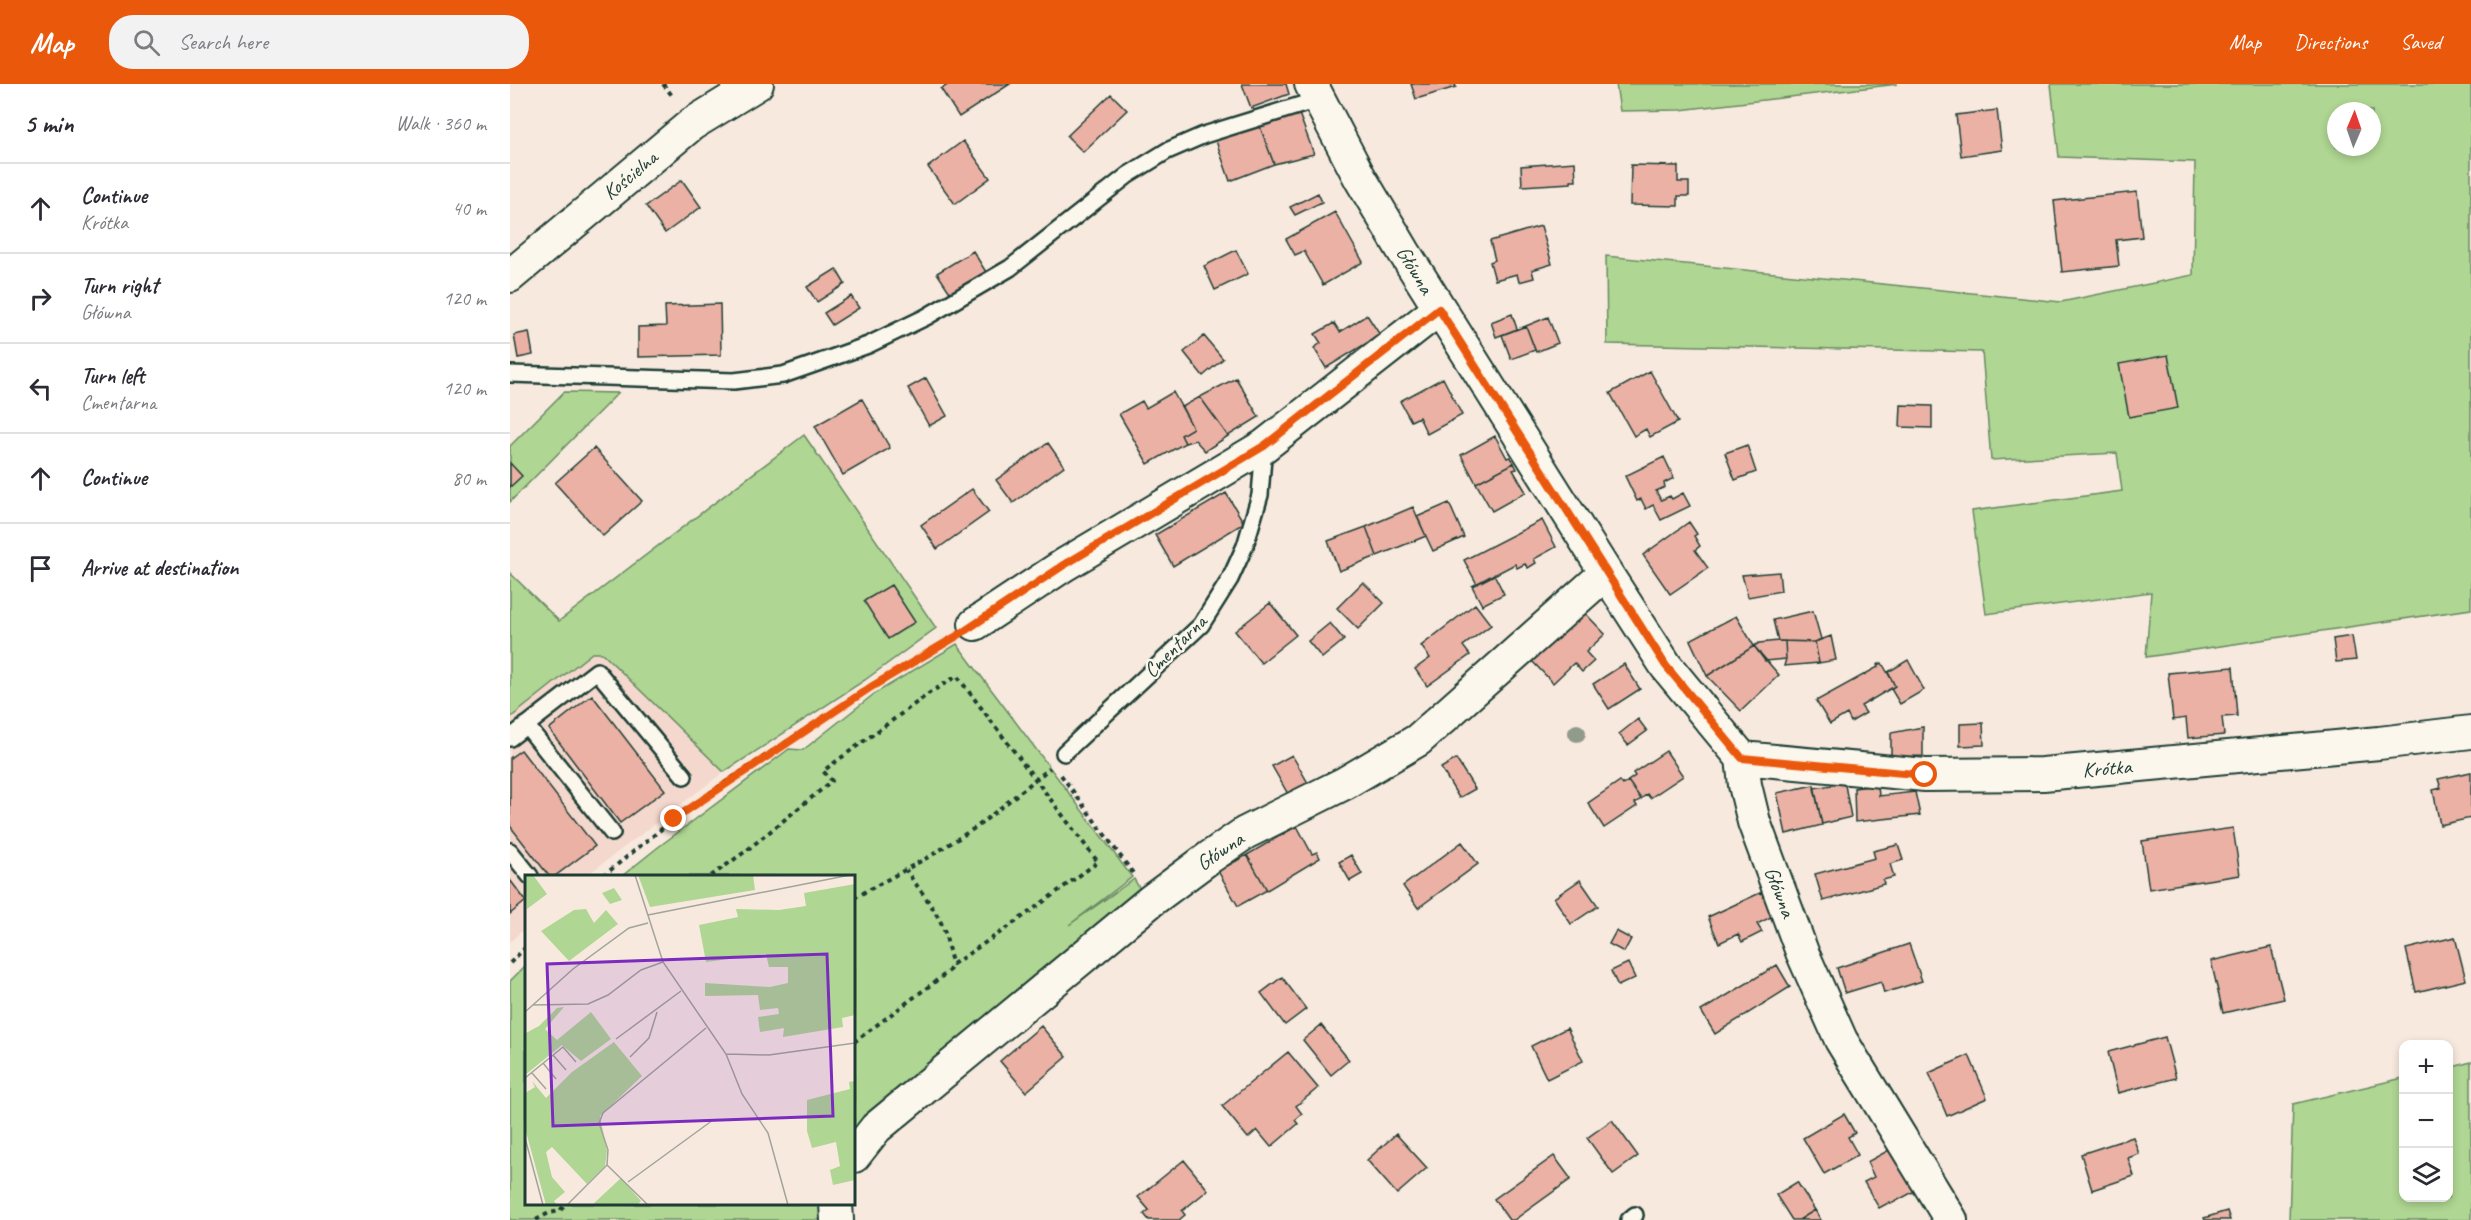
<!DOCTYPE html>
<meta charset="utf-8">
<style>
body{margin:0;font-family:Caveat,sans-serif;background:#f2f2f3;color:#2b2b33}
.controls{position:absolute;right:18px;bottom:18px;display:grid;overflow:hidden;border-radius:12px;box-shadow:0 3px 9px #0003}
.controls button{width:54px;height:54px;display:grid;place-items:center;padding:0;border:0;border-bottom:2px solid #e1e1e2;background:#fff;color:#2b2b33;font:30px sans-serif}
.compass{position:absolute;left:1817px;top:18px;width:54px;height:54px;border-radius:50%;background:#fff;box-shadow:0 3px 9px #0003;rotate:2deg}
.stop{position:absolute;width:18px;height:18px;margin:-14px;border:4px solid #ea580c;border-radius:50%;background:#fff}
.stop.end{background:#ea580c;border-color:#fff;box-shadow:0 2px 6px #0008}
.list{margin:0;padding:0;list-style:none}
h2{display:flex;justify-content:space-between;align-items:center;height:78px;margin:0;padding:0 24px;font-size:26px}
h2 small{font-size:20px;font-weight:400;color:#7c7c81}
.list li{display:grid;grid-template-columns:39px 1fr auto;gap:18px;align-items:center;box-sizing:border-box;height:90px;padding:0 24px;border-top:2px solid #e1e1e2}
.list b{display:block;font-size:22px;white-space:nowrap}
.list p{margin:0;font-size:20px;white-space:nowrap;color:#7c7c81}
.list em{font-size:20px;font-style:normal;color:#7c7c81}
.icon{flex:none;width:33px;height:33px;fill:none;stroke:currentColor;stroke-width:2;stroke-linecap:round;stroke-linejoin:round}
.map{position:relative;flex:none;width:1961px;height:1136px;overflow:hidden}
header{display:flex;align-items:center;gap:36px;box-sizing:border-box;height:84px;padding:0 30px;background:#ea580c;color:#fff}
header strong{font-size:28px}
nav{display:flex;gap:33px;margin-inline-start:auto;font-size:21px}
.search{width:420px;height:54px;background:#f2f2f3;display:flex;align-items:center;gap:15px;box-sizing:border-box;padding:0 21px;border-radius:24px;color:#7c7c81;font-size:22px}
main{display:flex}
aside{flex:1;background:#fff}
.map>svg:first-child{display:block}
.built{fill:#f4d8cd}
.green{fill:#afd692;stroke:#678a63;stroke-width:1.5;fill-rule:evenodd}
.building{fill:#ebb1a4;stroke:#1f3d34;stroke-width:1.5}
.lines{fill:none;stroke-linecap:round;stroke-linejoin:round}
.lane-casing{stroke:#1f3d34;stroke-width:20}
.street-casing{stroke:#1f3d34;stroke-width:36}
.path{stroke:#1f3d34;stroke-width:4;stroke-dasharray:4.5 4.5;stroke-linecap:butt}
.lane{stroke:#fbf7ec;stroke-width:15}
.street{stroke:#fbf7ec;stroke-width:32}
.tree{fill:#919b8b}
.route{stroke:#ea580c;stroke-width:8}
.labels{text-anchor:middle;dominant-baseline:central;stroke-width:5;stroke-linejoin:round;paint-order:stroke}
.street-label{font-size:21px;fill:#1f3d34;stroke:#fbf7ec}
.inset-road{fill:none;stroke:#a1a49a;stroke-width:1.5}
.view{fill:#7b2cbf;fill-opacity:0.15;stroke:#7b2cbf;stroke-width:3}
.inset-edge{fill:none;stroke:#1f3d34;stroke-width:3}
</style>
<header>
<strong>Map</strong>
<div class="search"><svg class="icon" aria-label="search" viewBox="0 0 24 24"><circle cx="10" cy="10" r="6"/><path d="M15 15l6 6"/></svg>Search here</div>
<nav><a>Map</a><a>Directions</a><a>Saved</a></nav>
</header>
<main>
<aside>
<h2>5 min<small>Walk · 360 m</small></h2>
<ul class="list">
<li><svg class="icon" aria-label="ahead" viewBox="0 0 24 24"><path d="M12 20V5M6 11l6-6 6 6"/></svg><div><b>Continue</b><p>Krótka</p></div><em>40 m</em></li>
<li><svg class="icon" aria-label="right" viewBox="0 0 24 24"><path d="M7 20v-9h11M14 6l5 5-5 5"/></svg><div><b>Turn right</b><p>Główna</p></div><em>120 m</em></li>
<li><svg class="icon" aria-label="left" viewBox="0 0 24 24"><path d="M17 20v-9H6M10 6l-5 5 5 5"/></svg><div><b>Turn left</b><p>Cmentarna</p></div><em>120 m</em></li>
<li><svg class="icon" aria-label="ahead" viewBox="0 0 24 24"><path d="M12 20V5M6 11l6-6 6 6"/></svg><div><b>Continue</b></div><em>80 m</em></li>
<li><svg class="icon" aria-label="arrive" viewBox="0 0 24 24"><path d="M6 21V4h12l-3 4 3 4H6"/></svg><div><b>Arrive at destination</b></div></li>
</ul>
</aside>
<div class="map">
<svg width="1961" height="1136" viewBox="0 0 1961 1136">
<rect width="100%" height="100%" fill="#f8e9de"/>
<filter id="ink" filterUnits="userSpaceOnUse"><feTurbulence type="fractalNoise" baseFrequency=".0167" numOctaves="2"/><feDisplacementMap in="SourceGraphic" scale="12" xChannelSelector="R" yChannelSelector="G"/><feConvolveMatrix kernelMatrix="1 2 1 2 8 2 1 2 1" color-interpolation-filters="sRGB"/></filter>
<g filter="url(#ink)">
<path class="built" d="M83 569H92L214 688 76 792H16V843L0 858V634Z"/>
<path class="green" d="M1106 0H1388L1170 26 1110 27Z
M1541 0H1961V525L1636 573 1641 508 1476 530 1462 427 1612 407 1607 369 1481 376 1472 268 1097 260 1096 172 1551 218 1683 191 1685 78 1549 73ZM1826 27H1862V63H1826Z
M54 308 108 309 0 418V362Z
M294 351 426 544 355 596 214 688 92 569H82L0 634V489L49 537Z
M447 560 622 793 559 841 624 795 633 810 344 1055V792H112L147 764 279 665 293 666 364 610Z
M16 881V1120H319L318 1136H0V897Z
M1961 978V1136H1779L1783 1020 1893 994 1894 1114H1938L1939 984Z"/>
<path class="building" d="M439 0H500L449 33 431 5Z
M732 0H776L779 10 741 24Z
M901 0H945L946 3 906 15Z
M601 10 617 26 573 68 557 52Z
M1487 26 1492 66 1451 72 1446 31Z
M788 27 804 70 764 80 749 40Z
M749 40 764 80 720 97 706 57Z
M453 57 480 94 445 120 418 83Z
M1065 78 1066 97H1061V99L1012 102 1011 82Z
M1121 81 1168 82V98H1179V112H1168V122L1120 121Z
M172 96 191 123 155 149 136 122Z
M1627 108 1632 153 1606 156 1609 182 1552 188 1544 117Z
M808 109 812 118 785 131 780 123Z
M825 128 853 178 813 201 794 167 785 171 776 155Z
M1031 142 1042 180 1022 186 1024 194 1009 198 1007 190 985 196 980 178 985 176 980 157Z
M726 166 738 190 705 206 694 182Z
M463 167 476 188 441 210 427 189Z
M326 185 335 200 307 218 297 203Z
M341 212 349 224 322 241 314 229Z
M210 220 211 271 128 273V243L156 242 155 222Z
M1002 230 1007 245 986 253 981 238Z
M857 231 870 251 816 284 804 264 811 259 805 250 824 239 830 248Z
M1038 233 1048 259 1026 268 1016 242Z
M1016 242 1025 266 1001 275 992 251Z
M19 248 23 271 8 274 4 251Z
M694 252 713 275 693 292 674 268Z
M1658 271 1668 324 1619 333 1609 280Z
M1140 287 1168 338 1140 353 1136 345 1124 352 1100 309Z
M416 294 437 332 419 342 398 304Z
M726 294 749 333 718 352 690 313Z
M933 294 952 331 917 350 909 333 901 337 890 317Z
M663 308 683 344 671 351 675 359 638 380 609 330 632 317 636 324Z
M690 313 718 352 695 367 685 356 675 359 671 351 683 344 672 323Z
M352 315 380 364 333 391 305 342Z
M1391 321 1422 322V344L1390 343Z
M985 352 997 374 1000 373 1004 379 966 399 951 371Z
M538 359 554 382 503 419 486 396Z
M1237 361 1246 388 1225 396 1215 369Z
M84 364 132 417 93 452 45 399Z
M1154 373 1164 394 1154 399 1155 403 1146 407 1151 416 1160 412 1162 415 1173 409 1180 422 1151 436 1143 421 1136 425 1131 415 1127 417 1115 392Z
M0 379 12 392 0 403Z
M1004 379 1007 385 1003 386 1016 408 982 427 966 399Z
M462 405 479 428 427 465 411 441Z
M716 409 734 439 663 482 645 451Z
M939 419 954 453 923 467 907 433Z
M903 423 916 452 867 472 856 443Z
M1032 436 1046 463 1024 475 1026 479 1018 484 1015 480 1007 484 1005 480 967 500 954 476Z
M1179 438 1187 450 1184 452 1190 462 1185 466 1198 484 1160 510 1133 471Z
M856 443 867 472 829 487 818 457Z
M1269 488 1271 507 1238 513 1232 491Z
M984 490 994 510 972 521 962 502Z
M853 498 874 519 848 545 827 524Z
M381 501 405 538 378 555 354 517Z
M760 519 786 551 751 579 725 547Z
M965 520 981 541 953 562 960 571 917 602 905 585 920 574 911 562Z
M1303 527 1311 555 1305 558 1268 557 1263 536Z
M1074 528 1095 550 1076 568 1084 577 1072 588 1064 579 1043 599 1022 577Z
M1226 532 1244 562 1197 592 1180 556Z
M820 539 834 556 812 574 798 557Z
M1321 552 1326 576 1309 579 1305 558Z
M1842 552 1846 576 1826 578 1823 555Z
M1268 557H1275L1276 575 1255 577 1244 562 1249 559Z
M1275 557 1305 558 1309 579 1274 582 1276 575Z
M1244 562 1269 591 1231 627 1197 592Z
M1398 576 1414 606 1390 620 1381 605 1385 602 1378 588Z
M1372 579 1385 602 1351 622 1356 629 1341 638 1337 630 1320 640 1306 617 1368 583 1367 581Z
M1114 580 1130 605 1099 625 1083 600Z
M1723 583 1727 632 1712 633 1714 651 1678 654 1676 634 1663 636 1658 589Z
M82 611 155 706 110 739 39 645Z
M1128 635 1137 647 1118 661 1109 650Z
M1473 639 1474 661 1450 662V640Z
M1413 643V672L1381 673V649Z
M11 666 85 762 45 792H39L0 742V674Z
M1156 667 1173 692 1140 714 1137 710 1131 715 1118 697 1125 692 1123 689Z
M782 671 798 699 778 710 762 682Z
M946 675 965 705 949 714 931 684Z
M1961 688V734L1930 741 1923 706 1931 704 1928 695Z
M1110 697 1113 701 1118 697 1131 715 1125 719 1127 722 1094 744 1078 719Z
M1328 700 1335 701 1341 733 1312 740 1304 704Z
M1304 701 1312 741 1276 750 1267 709Z
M1368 701 1369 712 1405 708 1410 731 1345 738 1344 704Z
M787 742 802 770 807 768 810 774 757 806 737 771Z
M1723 744 1730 791 1639 805 1632 757Z
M952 758 968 780 908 824 893 802Z
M1388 761 1393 776 1380 780 1384 793 1373 796 1374 800 1313 817 1305 790 1365 774 1363 767Z
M737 771 757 806 728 822 708 787Z
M841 771 852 790 840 797 829 778Z
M0 796 16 817 0 830Z
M1070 796 1088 822 1061 840 1044 814Z
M1252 808 1263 832 1247 840 1252 848 1232 858 1228 850 1209 859 1198 833Z
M1106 847 1121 855 1114 868 1099 860Z
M1945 853 1956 896 1906 908 1896 865Z
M1399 860 1412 897 1374 909 1371 898 1335 909 1327 884Z
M1761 863 1774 915 1713 929 1701 877Z
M1118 879 1125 894 1108 902 1101 887Z
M1267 881 1280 903 1205 950 1191 927Z
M772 893 796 925 775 941 751 909Z
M811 941 839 976 821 991 793 956Z
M531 942 557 973 516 1008 490 977Z
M1057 944 1073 977 1037 995 1021 962Z
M1655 953 1666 994 1608 1009 1598 968Z
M778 968 808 1004 786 1022 792 1030 785 1036 788 1040 761 1063 747 1046 738 1054 712 1022Z
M1459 971 1477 1014 1437 1032 1419 989Z
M1334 1030 1345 1049 1338 1053 1348 1071 1314 1090 1293 1054Z
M1102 1036 1128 1072 1103 1090 1077 1054Z
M886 1050 917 1084 887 1110 857 1076Z
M1623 1053 1629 1070 1618 1074 1624 1092 1582 1106 1571 1070Z
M1381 1065 1405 1107 1381 1120 1380 1118 1369 1124 1354 1098 1364 1093 1357 1078Z
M1044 1072 1061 1095 1004 1136H999L984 1115Z
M674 1076 698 1106 672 1127 675 1131 669 1136H639L634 1130 639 1126 628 1113Z
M1287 1098 1305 1126 1289 1136H1282L1266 1111Z
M1305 1126 1311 1136H1289Z
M1717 1127 1720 1136H1695L1694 1134Z"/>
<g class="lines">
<defs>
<path id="lane" d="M0 290 224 297 273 291 313 277 358 261 416 233 500 184 618 91 657 67 694 51 807 16
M16 641 102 749
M0 654 87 587 174 692
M554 669 691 541 720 495 735 462 750 411 754 362
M0 767 20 792
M1119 1136 1125 1131"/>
<path id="street" d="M801 0 850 94 894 168 1096 489 1156 582 1232 674 1235 701 1244 738 1292 868 1331 956 1441 1136
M0 192 182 40 247 0
M465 540 554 481 754 362 929 225
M1232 674 1415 691 1533 690 1869 659 1961 648
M344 1072 366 1044 642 816 700 773 735 749 835 699 908 656 1096 489
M326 1120 327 1136"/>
</defs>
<use href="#lane" class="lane-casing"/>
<use href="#street" class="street-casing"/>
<path class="path" d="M153 0 164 14
M551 691 625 792
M93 792 164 735 213 700 361 603 439 557
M201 792 236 767 322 697 313 687 421 608 447 592 588 778 500 842 443 880C439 870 438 862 436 852 430 829 409 806 396 786
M344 814 422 771 468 742 540 684
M0 879 16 863
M344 958 438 888 443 880
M26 1136 39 1129 50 1127 55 1120"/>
<use href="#lane" class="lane"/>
<use href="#street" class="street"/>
</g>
<circle class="tree" cx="1067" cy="649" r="9"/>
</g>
<g class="lines" filter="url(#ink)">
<path class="route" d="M164 735 361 603 447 552 554 481 754 362 929 225 1156 582 1232 674 1415 691"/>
</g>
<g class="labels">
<g class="street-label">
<text transform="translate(120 91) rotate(-40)">Kościelna</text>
<text transform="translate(905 186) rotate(59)">Główna</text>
<text transform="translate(665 562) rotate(-45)">Cmentarna</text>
<text transform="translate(1597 684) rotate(-5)">Krótka</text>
<text transform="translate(710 767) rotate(-34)">Główna</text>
<text transform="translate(1270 808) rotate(69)">Główna</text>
</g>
</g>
<g transform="translate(15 791)">
<rect width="330" height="330" fill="#f8e9de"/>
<path d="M0 0H8L22 19 2 34ZM113 0H228L230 15 125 32ZM330 9V140L317 143 318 152 258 162 259 153 235 157 233 142 254 139 253 133 235 135 233 120 180 121V108L245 112 263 108V92H244L241 79 181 87 174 50 213 42 211 34 254 35 281 31 279 18ZM89 13 97 25 85 29 77 18ZM61 34 69 48 81 35 93 49 44 86 16 56 49 35ZM39 132 20 154 32 165 66 137 86 164 56 186 37 170 0 200 1 158 14 151 32 133ZM89 167 117 201 75 241 82 276 80 291 62 309 27 272 21 277 27 302 40 317 29 326 32 330H21L0 253V218L10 212 7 206 21 223 47 197ZM330 206V305L308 310 305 295 315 291 311 267 287 273 282 256V225L325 214 324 207ZM96 303 116 326 112 330H67Z" fill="#afd692"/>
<path class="inset-road" d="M110 0 138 87 201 179 217 219 243 258 263 330M123 40 325 0M8 130 63 129 83 120 116 95 138 87M0 137 48 94 104 53 123 48M91 164 156 116M201 179 244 180 330 168M28 180 41 195M105 182 124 163 132 137M18 188 31 204M7 198 21 214M0 203 38 172 51 187M0 263 18 330M82 290 123 330M103 307 188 245M42 330 82 290 83 275 74 248 78 238 181 153"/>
<path class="view" d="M302 79 308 241 28 251 22 89Z"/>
<rect width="330" height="330" class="inset-edge"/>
</g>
</svg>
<div class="controls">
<button>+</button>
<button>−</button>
<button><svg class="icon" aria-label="layers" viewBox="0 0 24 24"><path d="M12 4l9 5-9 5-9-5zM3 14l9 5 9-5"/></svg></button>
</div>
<svg class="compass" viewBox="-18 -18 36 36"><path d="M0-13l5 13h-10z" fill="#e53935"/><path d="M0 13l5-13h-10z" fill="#7c7c81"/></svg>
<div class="stop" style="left:1415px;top:691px"></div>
<div class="stop end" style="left:164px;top:735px"></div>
</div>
</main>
